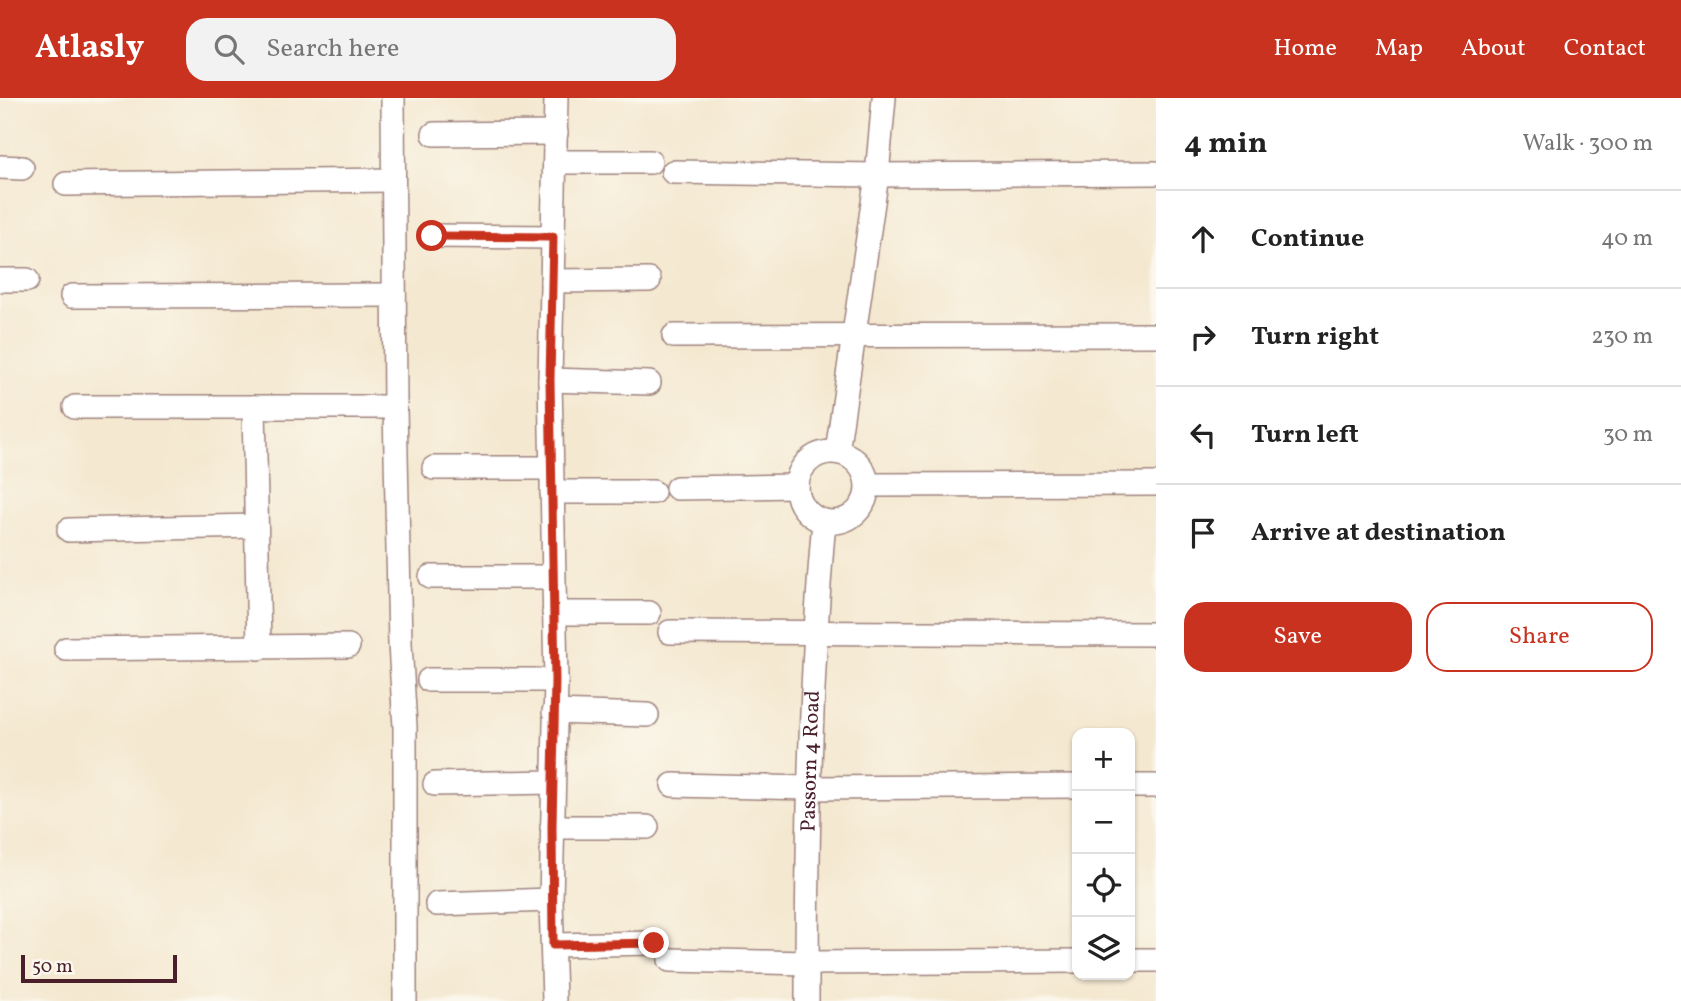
<!DOCTYPE html>
<meta charset="utf-8">
<style>
body{margin:0;font-family:Vollkorn,serif;background:#f2f2f2;color:#222}
.controls{position:absolute;right:21px;bottom:21px;display:grid;overflow:hidden;border-radius:14px;box-shadow:0 2px 5px #0004}
.controls button{width:63px;height:63px;display:grid;place-items:center;padding:0;border:0;border-bottom:2px solid #e0e0e0;background:#fff;color:#222;font:35px sans-serif}
.scale{position:absolute;left:21px;bottom:18px;width:156px;box-sizing:border-box;padding-left:7px;border:4px solid #4a1f2b;border-top:0;font-size:19px;line-height:24px;white-space:nowrap;color:#4a1f2b;-webkit-text-stroke:5px #fbf7ec;paint-order:stroke}
.stop{position:absolute;width:21px;height:21px;margin:-16px;border:5px solid #c8321e;border-radius:50%;background:#fff}
.stop.end{background:#c8321e;border-color:#fff;box-shadow:0 2px 7px #0008}
.list{margin:0;padding:0;list-style:none}
h2{display:flex;justify-content:space-between;align-items:center;height:91px;margin:0;padding:0 28px;font-size:30px}
h2 small{font-size:23px;font-weight:400;color:#767676}
.list li{display:grid;grid-template-columns:46px 1fr auto;gap:21px;align-items:center;box-sizing:border-box;height:98px;padding:0 28px;border-top:2px solid #e0e0e0}
.list b{display:block;font-size:26px;white-space:nowrap}
.list em{font-size:23px;font-style:normal;color:#767676}
.actions{display:flex;gap:14px;padding:21px 28px}
.actions a{flex:1;padding:16px 0;border:2px solid #c8321e;border-radius:21px;text-align:center;font-size:24px;color:#c8321e}
.actions .main{background:#c8321e;color:#fff}
.icon{flex:none;width:38px;height:38px;fill:none;stroke:currentColor;stroke-width:2;stroke-linecap:round;stroke-linejoin:round}
.map{position:relative;flex:none;width:1156px;height:903px;overflow:hidden}
header{display:flex;align-items:center;gap:42px;box-sizing:border-box;height:98px;padding:0 35px;background:#c8321e;color:#fff}
header strong{font-size:33px}
nav{display:flex;gap:38px;margin-inline-start:auto;font-size:24px}
.search{width:490px;height:63px;background:#f2f2f2;display:flex;align-items:center;gap:18px;box-sizing:border-box;padding:0 24px;border-radius:21px;color:#767676;font-size:26px}
main{display:flex}
aside{flex:1;background:#fff}
.map>svg:first-child{display:block}
.lines{fill:none;stroke-linecap:round;stroke-linejoin:round}
.street-casing{stroke:#9f847e;stroke-width:26}
.street{stroke:#fff;stroke-width:23}
.route{stroke:#c8321e;stroke-width:9}
.labels{text-anchor:middle;dominant-baseline:central;stroke-width:5;stroke-linejoin:round;paint-order:stroke}
.street-label{font-size:21px;fill:#4a1f2b;stroke:#fbf7ec}
</style>
<header>
<strong>Atlasly</strong>
<div class="search"><svg class="icon" aria-label="search" viewBox="0 0 24 24"><circle cx="10" cy="10" r="6"/><path d="M15 15l6 6"/></svg>Search here</div>
<nav><a>Home</a><a>Map</a><a>About</a><a>Contact</a></nav>
</header>
<main>
<div class="map">
<svg width="1156" height="903" viewBox="0 0 1156 903">
<rect width="100%" height="100%" fill="#fbf7ec"/>
<filter id="ink" filterUnits="userSpaceOnUse"><feTurbulence type="fractalNoise" baseFrequency=".0143" numOctaves="2"/><feDisplacementMap in="SourceGraphic" scale="14" xChannelSelector="R" yChannelSelector="G"/><feConvolveMatrix kernelMatrix="1 2 1 2 8 2 1 2 1" color-interpolation-filters="sRGB"/></filter>
<filter id="wash" filterUnits="userSpaceOnUse"><feTurbulence type="fractalNoise" baseFrequency=".00686" numOctaves="4" result="noise"/><feDisplacementMap in="SourceGraphic" scale="28" xChannelSelector="R" yChannelSelector="G"/><feGaussianBlur stdDeviation="1.57" result="paint"/><feColorMatrix in="noise" values="0 0 0 0 0 0 0 0 0 0 0 0 0 0 0 0 0 1.4 0 .05"/><feComposite in="paint" operator="in"/></filter>
<g filter="url(#wash)">
<rect width="100%" height="100%" fill="#f4e8d0"/>
</g>
<g filter="url(#ink)">
<g class="lines">
<defs>
<g id="street">
<path d="M393 0 395 309 400 546 405 629V903"/>
<path d="M434 36 556 35"/>
<path d="M556 64H650"/>
<path d="M0 69 22 70"/>
<path d="M673 74 877 77 1156 75"/>
<path d="M66 86 393 82"/>
<path d="M432 138 553 139"/>
<path d="M0 182H27"/>
<path d="M552 183 649 182"/>
<path d="M72 198 394 197"/>
<path d="M674 238 1156 237"/>
<path d="M550 282 649 285"/>
<path d="M75 309H395"/>
<path d="M254 309 259 550"/>
<path d="M837 354 877 77 884 0"/>
<circle cx="832" cy="389" r="35"/>
<path d="M434 370H551"/>
<path d="M868 387 1156 386"/>
<path d="M677 390 797 388"/>
<path d="M552 394H653"/>
<path d="M69 432 256 428"/>
<path d="M431 479H553"/>
<path d="M554 515H649"/>
<path d="M670 534 1156 536"/>
<path d="M66 551 348 548"/>
<path d="M429 582H556"/>
<path d="M554 614 647 617"/>
<path d="M435 686 553 684"/>
<path d="M673 687 809 690 1077 688"/>
<path d="M1130 688H1156"/>
<path d="M552 729H647"/>
<path d="M437 806 551 802"/>
<path d="M553 847 654 845"/>
<path d="M670 862 807 865 1077 863"/>
<path d="M1130 862H1156"/>
<path d="M554 903 551 802 556 582 550 282 556 0"/>
<path id="s1" d="M807 903C807 743 810 583 824 423"/>
</g>
</defs>
<use href="#street" class="street-casing"/>
<use href="#street" class="street"/>
</g>
</g>
<g class="lines" filter="url(#ink)">
<path class="route" d="M432 138 553 139 550 282 555 582 552 729 553 847 654 845"/>
</g>
<g class="labels">
<g class="street-label">
<text stroke="none"><textPath href="#s1" startOffset="240">Passorn 4 Road</textPath></text>
</g>
</g>
</svg>
<div class="controls">
<button>+</button>
<button>−</button>
<button><svg class="icon" aria-label="locate" viewBox="0 0 24 24"><circle cx="12" cy="12" r="6"/><path d="M12 2v4M12 18v4M2 12h4M18 12h4"/></svg></button>
<button><svg class="icon" aria-label="layers" viewBox="0 0 24 24"><path d="M12 4l9 5-9 5-9-5zM3 14l9 5 9-5"/></svg></button>
</div>
<div class="scale">50 m</div>
<div class="stop" style="left:432px;top:138px"></div>
<div class="stop end" style="left:654px;top:845px"></div>
</div>
<aside>
<h2>4 min<small>Walk · 300 m</small></h2>
<ul class="list">
<li><svg class="icon" aria-label="ahead" viewBox="0 0 24 24"><path d="M12 20V5M6 11l6-6 6 6"/></svg><div><b>Continue</b></div><em>40 m</em></li>
<li><svg class="icon" aria-label="right" viewBox="0 0 24 24"><path d="M7 20v-9h11M14 6l5 5-5 5"/></svg><div><b>Turn right</b></div><em>230 m</em></li>
<li><svg class="icon" aria-label="left" viewBox="0 0 24 24"><path d="M17 20v-9H6M10 6l-5 5 5 5"/></svg><div><b>Turn left</b></div><em>30 m</em></li>
<li><svg class="icon" aria-label="arrive" viewBox="0 0 24 24"><path d="M6 21V4h12l-3 4 3 4H6"/></svg><div><b>Arrive at destination</b></div></li>
</ul>
<div class="actions"><a class="main">Save</a><a>Share</a></div>
</aside>
</main>
